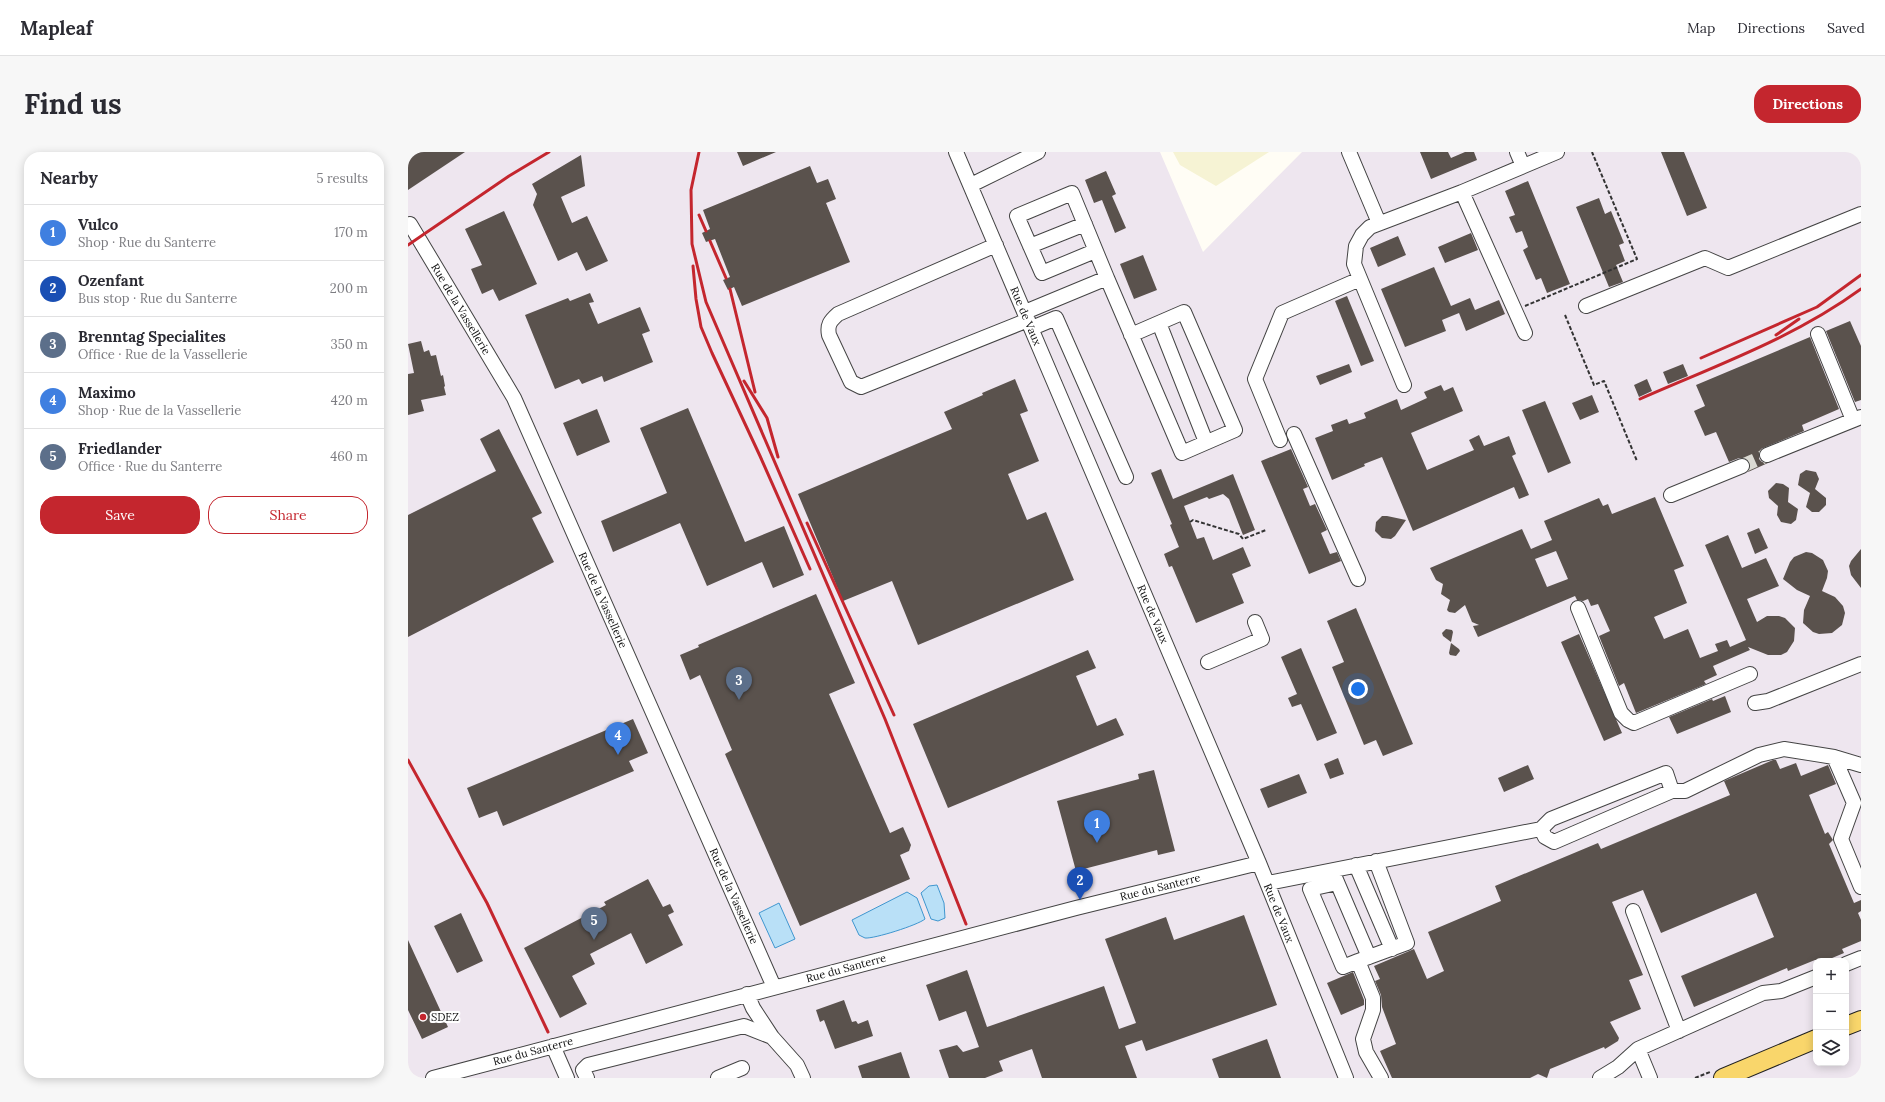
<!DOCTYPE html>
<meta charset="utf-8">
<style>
body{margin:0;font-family:Lora,serif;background:#f7f7f7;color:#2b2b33}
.controls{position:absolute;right:12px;bottom:12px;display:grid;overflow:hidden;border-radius:8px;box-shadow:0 2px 10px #0003}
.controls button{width:36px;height:36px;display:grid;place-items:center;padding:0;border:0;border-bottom:1px solid #e1e1e2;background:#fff;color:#2b2b33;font:20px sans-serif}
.you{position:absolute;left:950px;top:537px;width:14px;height:14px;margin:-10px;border:3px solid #fff;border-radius:50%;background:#1a73e8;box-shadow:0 0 0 6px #1a73e833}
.badge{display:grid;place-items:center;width:26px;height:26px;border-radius:50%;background:#c4262e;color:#fff;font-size:13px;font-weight:700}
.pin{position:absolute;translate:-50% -33px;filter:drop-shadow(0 1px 2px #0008)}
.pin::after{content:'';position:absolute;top:21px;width:14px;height:12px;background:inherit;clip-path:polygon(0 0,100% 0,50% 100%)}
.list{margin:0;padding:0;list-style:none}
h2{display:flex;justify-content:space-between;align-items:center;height:52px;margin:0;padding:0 16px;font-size:17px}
h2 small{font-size:13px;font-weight:400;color:#7c7c81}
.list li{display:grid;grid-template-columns:26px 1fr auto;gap:12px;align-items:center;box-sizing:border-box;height:56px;padding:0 16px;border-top:1px solid #e1e1e2}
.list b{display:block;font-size:15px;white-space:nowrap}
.list p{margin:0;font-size:13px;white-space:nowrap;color:#7c7c81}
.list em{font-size:13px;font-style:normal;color:#7c7c81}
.actions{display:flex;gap:8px;padding:12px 16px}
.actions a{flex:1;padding:9px 0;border:1px solid #c4262e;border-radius:16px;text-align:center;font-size:14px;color:#c4262e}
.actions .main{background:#c4262e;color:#fff}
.icon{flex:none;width:22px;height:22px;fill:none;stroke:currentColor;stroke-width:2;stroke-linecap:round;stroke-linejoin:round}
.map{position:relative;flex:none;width:1453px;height:926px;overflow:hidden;border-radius:16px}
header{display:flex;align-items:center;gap:24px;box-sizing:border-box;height:56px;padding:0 20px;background:#fff;border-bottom:1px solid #e1e1e2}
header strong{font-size:19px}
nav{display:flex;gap:22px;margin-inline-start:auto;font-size:14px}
.intro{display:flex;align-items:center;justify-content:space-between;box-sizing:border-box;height:96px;padding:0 24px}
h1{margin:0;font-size:28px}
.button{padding:10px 18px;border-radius:16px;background:#c4262e;color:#fff;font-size:14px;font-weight:700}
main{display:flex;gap:24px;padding:0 24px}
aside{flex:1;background:#fff;border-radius:16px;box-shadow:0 2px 10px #0003}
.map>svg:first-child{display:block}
.industrial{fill:#eee6ef;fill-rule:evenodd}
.farmland{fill:#f6f3d4}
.water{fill:#b9e0f7;stroke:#3f96cf}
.building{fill:#5a524d;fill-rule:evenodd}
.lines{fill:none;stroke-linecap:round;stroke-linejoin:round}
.minor-tunnel{stroke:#dbdad3;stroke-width:14;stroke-dasharray:14 7;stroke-linecap:butt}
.minor-casing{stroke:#444;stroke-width:16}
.major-casing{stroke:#222;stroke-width:20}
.path{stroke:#333;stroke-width:2;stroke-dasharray:4 2;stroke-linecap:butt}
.minor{stroke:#fff;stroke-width:14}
.major{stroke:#f9d66b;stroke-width:18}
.rail{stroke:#c4262e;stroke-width:3}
.poi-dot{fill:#c4262e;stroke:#fff;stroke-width:1.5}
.labels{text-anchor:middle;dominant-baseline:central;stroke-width:4;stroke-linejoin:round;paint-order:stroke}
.street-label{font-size:11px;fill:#111;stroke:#fff}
.poi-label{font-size:11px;fill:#111;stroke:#fff;text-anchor:start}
</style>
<header>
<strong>Mapleaf</strong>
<nav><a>Map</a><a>Directions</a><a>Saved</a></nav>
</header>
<div class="intro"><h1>Find us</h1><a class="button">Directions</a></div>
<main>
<aside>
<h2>Nearby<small>5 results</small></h2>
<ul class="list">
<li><span class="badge" style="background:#3f7fe0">1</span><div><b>Vulco</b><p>Shop · Rue du Santerre</p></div><em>170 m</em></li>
<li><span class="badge" style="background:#1a4fb4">2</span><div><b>Ozenfant</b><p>Bus stop · Rue du Santerre</p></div><em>200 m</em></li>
<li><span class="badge" style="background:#5c6f8a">3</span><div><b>Brenntag Specialites</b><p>Office · Rue de la Vassellerie</p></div><em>350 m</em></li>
<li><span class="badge" style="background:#3f7fe0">4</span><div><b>Maximo</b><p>Shop · Rue de la Vassellerie</p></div><em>420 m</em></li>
<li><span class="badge" style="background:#5c6f8a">5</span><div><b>Friedlander</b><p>Office · Rue du Santerre</p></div><em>460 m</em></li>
</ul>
<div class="actions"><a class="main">Save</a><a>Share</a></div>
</aside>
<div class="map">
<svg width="1453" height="926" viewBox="0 0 1453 926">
<rect width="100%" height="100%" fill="#fffdf5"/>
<path class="industrial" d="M0 0H752L795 100 894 0H1453V926H0ZM1408 809H1438V911H1408Z"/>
<path class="farmland" d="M765 0H861L808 34 772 13Z"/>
<path class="water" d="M529 733 536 751 537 766 530 769 523 767 513 741 521 734Z
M499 740 509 746 517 767C510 773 466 787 457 786 455 785 453 784 451 783L444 768Z
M371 751 387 787 367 796 351 761Z"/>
<path class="building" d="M0 0H57L0 38Z
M329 0H368L335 14Z
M1012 0H1040L1043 6 1057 0H1066L1069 8 1023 27Z
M1253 0H1276L1299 56 1279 64Z
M173 3 177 34 153 45 164 71 179 64 200 109 178 119 169 100 150 109 125 53 129 42 124 32Z
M402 14 409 31 420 27 428 47 418 51 442 110 334 154 326 135 320 138 315 128 322 125 307 87 298 90 294 81 302 77 295 58Z
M698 19 708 42 704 44 718 76 707 81 694 48 686 51 677 28Z
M1120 29 1162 132 1139 141 1133 126 1128 128 1115 98 1120 95 1114 79 1108 81 1101 65 1107 63 1097 39Z
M1191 46 1197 62 1203 59 1216 91 1211 93 1217 109 1208 113 1215 130 1201 135 1168 55Z
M96 59 129 132 91 149 85 137 74 142 63 117 74 113 57 77Z
M1063 81 1070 98 1037 111 1030 95Z
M990 84 998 103 970 115 962 96Z
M735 103 749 138 726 147 712 112Z
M1026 115 1043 154 1062 146 1067 158 1091 148 1097 162 1058 179 1051 161 1034 168 1038 179 997 195 973 137Z
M182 141 186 150 181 151 190 172 232 155 242 179 234 182 245 210 196 230 194 224 174 232 171 227 147 237 117 163 160 146 162 149Z
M939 144 966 209 953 214 927 149Z
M1442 169 1453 194V248L1447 250 1418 179Z
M1402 185 1431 257 1394 273 1396 279 1353 297 1351 302V307L1354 310 1360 311 1340 320 1342 315 1339 307 1331 306 1321 310 1308 280 1297 284 1286 259 1297 254 1288 233Z
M13 189 16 200 21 198 23 204 28 203 33 224 35 223 37 234 36 235 38 243 13 248 16 259 0 263V222L6 221 0 192Z
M941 212 944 220 912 233 908 224Z
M1275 212 1280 224 1260 232 1255 220Z
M607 227 620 259 612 262 631 309 600 322 619 368 638 360 666 428 510 493 484 429 435 449 390 342 544 277 536 260 575 243 574 241Z
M1239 227 1244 239 1231 245 1226 233Z
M1033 233 1036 239 1045 235 1055 259 1003 281 1019 318 1066 298 1061 288 1071 283 1076 294 1101 284 1108 302 1104 304 1121 343 1111 347 1106 335 1005 379 974 305 956 312 957 314 924 328 907 286 925 279 923 273 939 267 941 272 958 266 956 261 989 247 993 258 1019 246 1016 240Z
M1184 243 1191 260 1172 268 1164 251Z
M1137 249 1163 311 1140 321 1114 258Z
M280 256 337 390 376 374 396 423 365 436 354 410 299 434 272 371 205 400 193 369 259 341 232 276Z
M189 257 202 290 169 304 155 271Z
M91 277 134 361 124 366 146 410 0 485V363L88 319 72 287Z
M883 297 900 335 895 337 902 354 907 352 919 378 913 381 922 402 929 400 933 409 901 422 853 309Z
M753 317 765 347 825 322 847 378 835 383 821 347 815 342 801 347 799 345 776 354 789 387 796 385 805 408 835 395 843 414 824 422 836 451 788 471 764 414 761 415 756 402 771 395 762 373 764 372 743 321Z
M1398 318 1408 320 1411 327 1407 337 1418 346V353L1411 360H1404L1398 355 1402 341 1390 333 1392 322Z
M1368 331 1375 332 1381 336 1380 350 1390 357 1388 368 1383 372 1373 370 1369 363 1370 354 1361 346 1360 339Z
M1247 345 1276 414 1266 418 1279 451 1246 465 1256 487 1280 477 1292 506 1310 499 1307 492 1319 488 1322 495 1338 488 1297 393 1320 383 1334 416 1358 406 1371 434 1339 447 1349 470 1359 464H1371L1377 466 1387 476 1386 489 1379 500 1373 503H1360L1340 495 1342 498 1305 514 1309 523 1296 529 1298 532 1228 561 1216 531 1211 534 1191 484 1202 479 1190 452 1183 454 1180 447 1175 449 1169 448 1167 444 1070 485 1065 474 1071 473 1064 470 1057 453 1047 461 1041 460 1039 458 1042 448 1033 442 1035 432 1028 428 1022 416 1114 377 1123 397 1144 388 1136 369 1191 346 1195 354 1200 352 1204 362ZM1148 399 1160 427 1139 435 1127 407Z
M974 364H979L998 368 987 384 983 387 974 386 967 379 968 370Z
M1351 376 1360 396 1347 402 1339 381Z
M1453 397V436L1443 423 1441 414 1443 409Z
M1398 400 1404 401 1415 408 1420 419 1419 426 1414 439 1427 445 1435 454 1437 461 1434 473 1424 481 1411 482 1405 480 1395 471 1396 458 1402 444 1389 438 1375 427 1382 410 1386 405Z
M408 442 447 531 421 542 482 681 495 675 503 693 501 699 492 703 502 727 392 774 317 602 324 598 292 523 282 528 272 503 291 495 290 493Z
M948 456 1005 592 975 604 968 588 956 593 924 515 936 510 919 469Z
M1038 477 1044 478 1045 480 1043 490 1035 484 1034 481Z
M1171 482 1214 581 1196 589 1153 490Z
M1043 491 1051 497 1052 499 1048 504 1042 503 1041 501Z
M893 496 929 581 909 589 893 552 884 555 880 546 889 542 873 505Z
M680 498 688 516 668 524 689 574 708 566 716 583 540 656 505 572Z
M1317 544 1323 560 1269 582 1261 565 1304 547 1305 549Z
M225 567 240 601 221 609 226 619 95 674 89 659 71 666 59 636Z
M930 606 936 622 922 627 916 612Z
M1365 608H1368L1372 617 1388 611 1393 624 1420 613 1428 632 1401 643 1417 682 1420 680 1425 688 1421 692 1446 751 1453 748V759L1450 761 1453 768V789L1434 797 1436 801 1417 809 1407 808 1380 819 1379 816 1286 855 1273 824 1366 785 1348 741 1253 781 1235 738 1204 750 1235 823 1221 828 1233 857 1202 870 1211 886 1210 889 1197 897 1196 895 1142 917 1139 926 1130 922 1122 926H984L972 899 988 892 974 855 973 843 967 829 972 827 966 814 1006 797 1019 827 1036 819 1020 780 1093 749 1087 734 1190 691 1193 697 1322 643 1316 629Z
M1120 613 1126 627 1096 640 1090 626Z
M746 618 767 699 750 703 749 698 668 719 649 649 731 627 730 622Z
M891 622 899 641 860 656 852 637Z
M240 727 255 755 262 752 266 760 260 763 275 793 238 812 223 781 182 802 187 812 164 824 179 852 152 866 116 796 198 753 196 750Z
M53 761 75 809 49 821 26 774Z
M836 763 869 853 738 899 734 888 717 894 729 926H634L624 897 591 909 595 919 577 926H541L531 898 549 893 555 900 571 895 558 859 531 869 518 833 559 818 579 875 696 834 711 877 728 871 697 787 758 765 766 788Z
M0 788 40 875 14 887 0 858Z
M945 820 956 848V853L933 863 919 831Z
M436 848 444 870 448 869 450 872 460 868 465 884 427 897 416 868 412 870 408 858Z
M859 887 873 926H811L804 907Z
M493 900 502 926H454L450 914Z"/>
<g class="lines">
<path class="minor-tunnel" d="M1334 314 1359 303"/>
<defs>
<path id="minor" d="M548 0 851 711 938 926
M941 0 971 71
M1109 0 1115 14
M563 33 630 0
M1054 40 1117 181
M2 72 106 246 366 835
M588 93 430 162C422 169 419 173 421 183L443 230 453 235 620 168
M622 94 677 72
M687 99 634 121 609 64 664 41 699 126
M1178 154 1297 106 1320 116 1453 62
M617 160 699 126 774 301 827 278 776 160 723 183
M751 171 798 290
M624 176 648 166 718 325
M1410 182 1445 268
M996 233 946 112 948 94 954 83 962 75 1054 40 1149 0
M886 282 950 427
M872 288 847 227 874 161 952 127
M1359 303 1453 265
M1263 343 1334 314
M1170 456 1213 561 1220 568 1226 571 1342 522
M800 510 854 487 847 470
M1347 551 1360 549 1453 512
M1426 605 1453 613
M1264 639H1277L1351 603 1376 597 1426 605 1446 651 1433 687 1453 735
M968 709 999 791 950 809 965 846V858L955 887 958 900 973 926
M948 713 984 797
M926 723 961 805
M860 731 1133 677 1143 667 1258 621 1264 639 1146 690 1137 685 1133 677
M929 731 902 737 935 815 950 809
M1225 759 1271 879
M1438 812 1453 806
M339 842 345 856 364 885
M145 894 159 926
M25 926 668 756 851 711
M179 926 175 918 180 913 336 874 364 885 389 913 395 926
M310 926 334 916
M1192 926 1210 915 1230 897
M1242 926 1230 897 1355 841 1373 839 1408 825"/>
<path id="major" d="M1438 874 1453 868
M1315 926 1408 887"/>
</defs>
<use href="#minor" class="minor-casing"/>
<use href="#major" class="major-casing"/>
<path class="path" d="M1117 154 1229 107 1184 0
M1157 163 1186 233 1196 229 1229 309
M782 370 785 368 831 382 835 387 858 378
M1287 926 1302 920"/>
<use href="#minor" class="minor"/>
<use href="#major" class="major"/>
<path class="rail" d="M291 0 283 38 284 92 298 150 477 567 558 772
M291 63 298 79
M302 89 318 126
M0 93 101 24 141 0
M285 114 288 147 293 175 304 201 352 304 402 417
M322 137 347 240
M1368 183 1391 167
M1293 206 1409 155 1453 123
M336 229 359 266 370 305
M1232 247C1307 214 1386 186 1453 137
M399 371 486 563
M0 608 79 751 140 880"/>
</g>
<circle class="poi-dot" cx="15" cy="865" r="4"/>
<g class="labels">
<g class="street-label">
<text transform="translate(53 157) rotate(59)">Rue de la Vassellerie</text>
<text transform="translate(618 164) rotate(67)">Rue de Vaux</text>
<text transform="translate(195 448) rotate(66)">Rue de la Vassellerie</text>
<text transform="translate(745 462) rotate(67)">Rue de Vaux</text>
<text transform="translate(752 735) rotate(-14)">Rue du Santerre</text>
<text transform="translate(326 744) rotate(66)">Rue de la Vassellerie</text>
<text transform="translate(871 761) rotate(68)">Rue de Vaux</text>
<text transform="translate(438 816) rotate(-15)">Rue du Santerre</text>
<text transform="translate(125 899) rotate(-15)">Rue du Santerre</text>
</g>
<g class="poi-label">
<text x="23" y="865">SDEZ</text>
</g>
</g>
</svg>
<div class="controls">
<button>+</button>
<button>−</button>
<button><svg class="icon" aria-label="layers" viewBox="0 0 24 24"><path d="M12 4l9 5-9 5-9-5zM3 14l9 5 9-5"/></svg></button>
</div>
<div class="you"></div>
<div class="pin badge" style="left:689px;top:691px;background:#3f7fe0">1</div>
<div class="pin badge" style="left:672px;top:748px;background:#1a4fb4">2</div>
<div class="pin badge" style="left:331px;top:548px;background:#5c6f8a">3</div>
<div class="pin badge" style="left:210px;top:603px;background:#3f7fe0">4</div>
<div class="pin badge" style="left:186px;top:788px;background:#5c6f8a">5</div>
</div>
</main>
